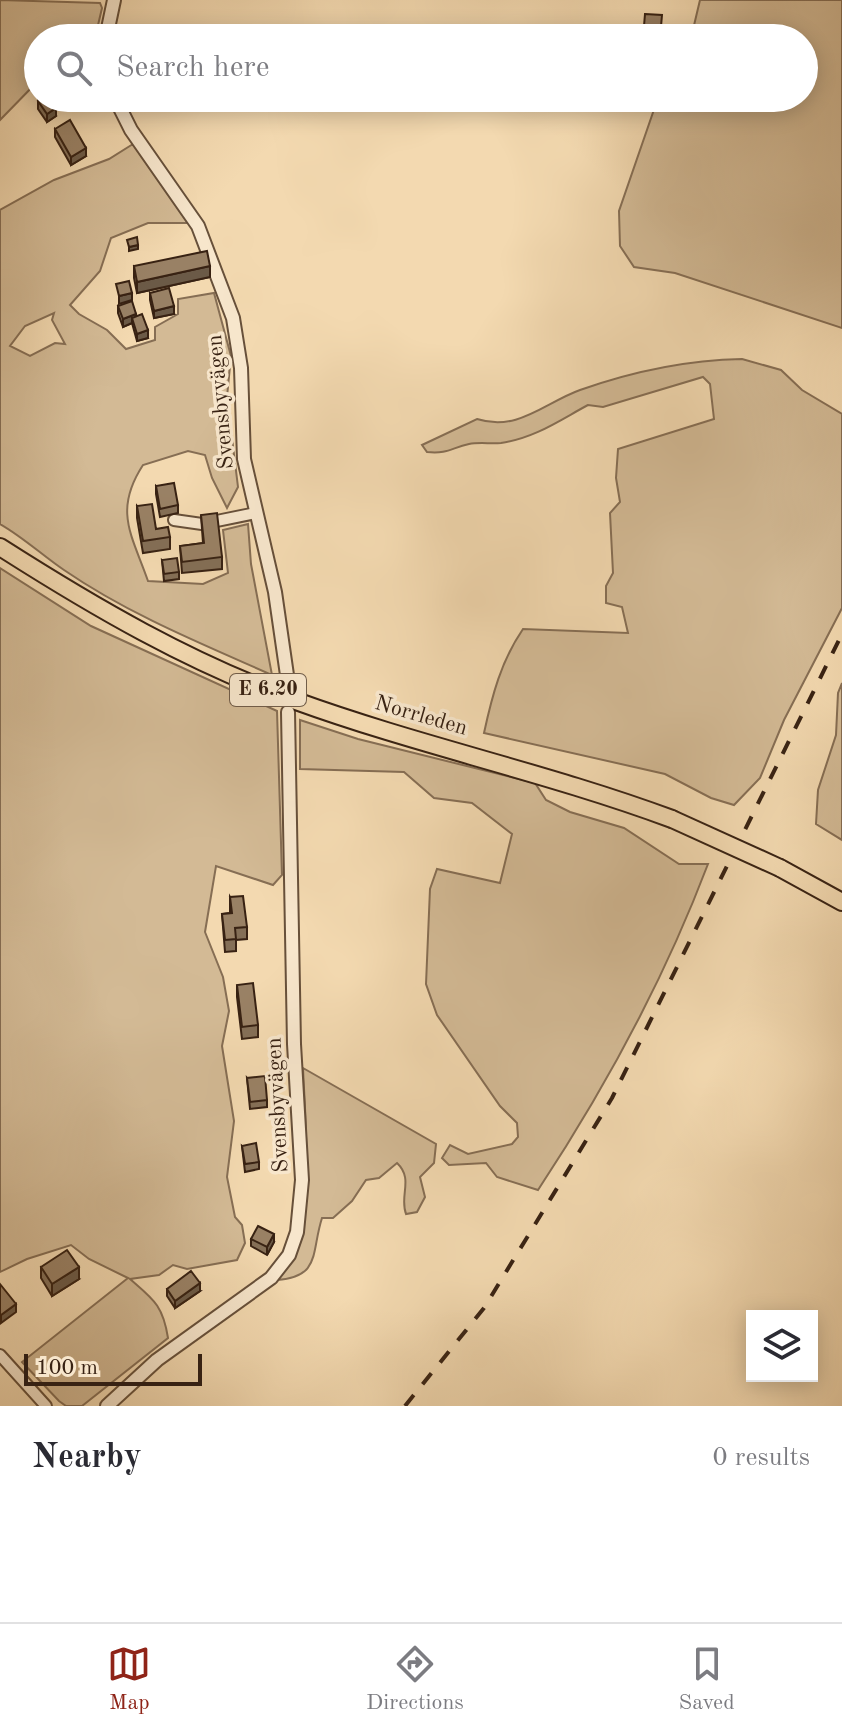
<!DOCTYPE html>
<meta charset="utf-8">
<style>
body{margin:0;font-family:"Old Standard TT",serif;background:#f2f2f3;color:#2b2b33}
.controls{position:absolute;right:24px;bottom:24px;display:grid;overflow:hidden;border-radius:0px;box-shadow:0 4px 20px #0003}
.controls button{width:72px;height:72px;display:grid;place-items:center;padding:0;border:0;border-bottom:2px solid #e1e1e2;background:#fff;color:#2b2b33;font:40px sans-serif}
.scale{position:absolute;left:24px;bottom:20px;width:178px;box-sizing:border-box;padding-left:8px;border:4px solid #382213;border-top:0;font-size:22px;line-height:28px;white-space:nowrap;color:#382213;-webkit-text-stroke:6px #f7e6cc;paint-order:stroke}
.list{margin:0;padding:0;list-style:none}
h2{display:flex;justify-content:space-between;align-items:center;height:104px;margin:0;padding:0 32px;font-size:34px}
h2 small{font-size:26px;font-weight:400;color:#7c7c81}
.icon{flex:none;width:44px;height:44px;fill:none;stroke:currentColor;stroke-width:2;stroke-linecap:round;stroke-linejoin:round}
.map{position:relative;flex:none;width:842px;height:1406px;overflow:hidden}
.search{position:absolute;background:#fff;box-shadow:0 4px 20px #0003;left:24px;right:24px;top:24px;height:88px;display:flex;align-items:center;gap:20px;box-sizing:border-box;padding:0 28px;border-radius:44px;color:#7c7c81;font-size:30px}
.sheet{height:216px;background:#fff}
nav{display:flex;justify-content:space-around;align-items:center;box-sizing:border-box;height:112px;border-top:2px solid #e1e1e2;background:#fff;font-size:22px;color:#7c7c81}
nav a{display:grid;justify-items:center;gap:4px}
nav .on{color:#8f2418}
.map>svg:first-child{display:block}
.green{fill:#d3ba95;stroke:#866e54;stroke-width:2;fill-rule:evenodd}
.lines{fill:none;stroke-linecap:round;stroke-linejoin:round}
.minor-casing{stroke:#67503a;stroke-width:14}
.tertiary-casing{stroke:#67503a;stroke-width:16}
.trunk-casing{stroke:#382213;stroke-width:20}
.minor{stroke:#f7e6cc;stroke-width:10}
.tertiary{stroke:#f7e6cc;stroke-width:12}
.trunk{stroke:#f3d9b0;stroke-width:16}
.rail{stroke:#382213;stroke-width:4;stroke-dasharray:14 14;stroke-linecap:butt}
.trunk-bridge-casing{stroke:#382213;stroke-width:20;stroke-linecap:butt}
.trunk-bridge{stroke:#f3d9b0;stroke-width:16}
.wall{fill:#846f57;stroke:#382213;stroke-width:2}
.shaded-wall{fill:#6b5a47;stroke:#382213;stroke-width:2}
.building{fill:#998165;stroke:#382213;stroke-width:2}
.labels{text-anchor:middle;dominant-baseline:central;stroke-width:7;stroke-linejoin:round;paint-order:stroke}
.shield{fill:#f7e6cc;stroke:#715d4a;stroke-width:2}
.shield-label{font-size:20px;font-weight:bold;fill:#382213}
.street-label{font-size:22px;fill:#382213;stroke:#f7e6cc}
</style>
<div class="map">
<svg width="842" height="1406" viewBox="0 0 842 1406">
<rect width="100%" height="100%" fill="#f3d9b0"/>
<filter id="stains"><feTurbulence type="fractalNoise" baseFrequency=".0025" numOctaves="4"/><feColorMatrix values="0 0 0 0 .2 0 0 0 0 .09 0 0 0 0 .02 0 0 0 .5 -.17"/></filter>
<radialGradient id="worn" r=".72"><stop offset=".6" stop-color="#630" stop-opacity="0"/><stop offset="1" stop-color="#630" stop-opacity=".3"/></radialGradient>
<path class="green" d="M0 0 100 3 102 8 95 38H38V81L0 120Z
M700 0H842V328L675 273 634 267 620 246 619 211 658 98H804V38H691Z
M133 144 188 223H148L111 238 100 271 70 305 79 314 107 330 126 349 155 340V327L178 314V299L214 293 231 356 227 397 238 487 227 508 212 478 205 455 188 451 143 465C113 511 132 535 148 581L203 584 228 573 223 530 248 524 251 564 272 675C202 644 128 614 64 570 42 555 23 537 0 524V210L54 180 109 159ZM54 313 52 320 65 344 55 343 30 356 10 346 25 326Z
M742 359 781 370 802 390 842 414V608L784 720 760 778 734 805 711 798 665 774 484 733C492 696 501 661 523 629L628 633 622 607 606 603V586L613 573 610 513 620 502 616 478 618 449 714 419 710 384 703 377 603 407 588 405C560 420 535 438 501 443 491 444 479 442 469 444 451 448 448 454 427 452L422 445 477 419C518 432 544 403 580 390 631 372 688 360 742 359Z
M0 568 91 626 277 711 282 875 273 885 216 866 205 932 223 977 229 1011 222 1046 234 1121 227 1177 235 1217 242 1225 245 1243 237 1260 187 1269 173 1265 159 1275 130 1279C153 1299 163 1305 168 1338L82 1406H66L59 1401 22 1362 128 1278 89 1259 71 1245 27 1259 0 1272Z
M842 683V840L816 824 818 790 836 735 838 693Z
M300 720 358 739 535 783 546 800 570 812 624 828 679 864H708C664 980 606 1087 538 1190L497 1177 486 1163 449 1165 442 1158 450 1145 468 1154 512 1144 518 1137 517 1123 500 1106 437 1015 426 984 430 889 437 869 500 883 512 834 472 803 434 798 404 772 300 769Z
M303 1068 436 1144 434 1163 420 1177 425 1197 417 1212 406 1214C399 1196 414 1179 397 1163L379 1178 366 1180 352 1201 333 1218H322C311 1252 321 1277 277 1280 318 1240 305 1122 303 1068Z"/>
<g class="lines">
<defs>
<path id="minor" d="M174 520 202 524 256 513
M0 1355 46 1406"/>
<path id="tertiary" d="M106 38 114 0
M115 98 131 130 198 226 233 318 241 368 244 459 275 592 288 682
M107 1406 157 1360 271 1278 289 1255 297 1232 302 1180 294 1044 288 712"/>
<path id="trunk" d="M0 547C94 607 190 663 296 701 420 746 548 773 672 819
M780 868 842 902"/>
</defs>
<use href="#minor" class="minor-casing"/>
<use href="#tertiary" class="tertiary-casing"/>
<use href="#trunk" class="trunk-casing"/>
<use href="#minor" class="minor"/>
<use href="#tertiary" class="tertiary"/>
<use href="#trunk" class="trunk"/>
<path class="rail" d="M405 1406 484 1308 612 1098 842 634"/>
<defs>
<path id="trunk-bridge" d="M672 819 780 868"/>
</defs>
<use href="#trunk-bridge" class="trunk-bridge-casing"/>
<use href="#trunk-bridge" class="trunk-bridge"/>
</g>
<path class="wall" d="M38 101 56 116 47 122 38 109Z
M55 129 86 156 71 165 55 137Z
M134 266 210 277 137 293 134 278Z
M150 293 174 314 154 318 150 300Z
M118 306 136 316 148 338 137 341 132 323 123 327 118 313Z
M156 486 178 505V513L160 517 156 494Z
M137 506 156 529 170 537V549L143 553 137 518Z
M201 515 222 557V569L182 573 180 546 203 543Z
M162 560 179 572V579L164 581Z
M230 897 247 927V939L236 940V951L225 952 222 914 230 913Z
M237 985 258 1025V1037L242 1039 237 997Z
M247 1078 267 1100V1107L250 1109Z
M242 1146 259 1162V1169L245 1172Z
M251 1239 274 1242 267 1255 251 1246Z
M41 1267 79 1279 52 1296 41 1278Z
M167 1289 200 1291 175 1308 167 1296Z"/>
<path class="shaded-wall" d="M56 108V116L47 122V114Z
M86 148V156L71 165V157Z
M138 245V249L129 251V247Z
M210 266V277L137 293V282Z
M132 293V300L119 304V296Z
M174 306V314L154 318V311Z
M136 314V322L132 318V323L123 327V319Z
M148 330V338L137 341V334Z
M274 1234V1242L267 1255V1247Z
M79 1267V1279L52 1296V1284Z
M200 1283V1291L175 1308V1301Z
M16 1304V1312L1 1323V1315Z"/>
<path class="building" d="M645 14 662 15 660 38H643Z
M151 33 152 38H132V36Z
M43 98H49L56 108 47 114 38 101Z
M70 120 86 148 71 157 55 129Z
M137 237 138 245 129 247 127 240Z
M207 251 210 266 137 282 134 266Z
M129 281 132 293 119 296 116 284Z
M169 288 174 306 154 311 150 293Z
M132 301 136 314 123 319 118 306Z
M142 314 148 330 137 334 132 318Z
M174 483 178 505 160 509 156 486Z
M152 504 156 529 168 527 170 537 143 541 137 506Z
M217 513 222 557 182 562 180 546 204 543 201 515Z
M177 558 179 572 164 574 162 560Z
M243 896 247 927 235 928 236 939 225 940 222 914 232 913 230 897Z
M253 983 258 1025 242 1027 237 985Z
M265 1076 267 1100 250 1102 247 1078Z
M256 1143 259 1162 245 1164 242 1146Z
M258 1226 274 1234 267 1247 251 1239Z
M67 1250 79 1267 52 1284 41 1267Z
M191 1271 200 1283 175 1301 167 1289Z
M0 1284 16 1304 1 1315 0 1314Z"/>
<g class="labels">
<rect class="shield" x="230" y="674" width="76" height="32" rx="6"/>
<g class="shield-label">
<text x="268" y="690">E 6.20</text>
</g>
<g class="street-label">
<text transform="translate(221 402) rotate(-95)">Svensbyvägen</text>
<text transform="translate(421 716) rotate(16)">Norrleden</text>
<text transform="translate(278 1105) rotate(-93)">Svensbyvägen</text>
</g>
</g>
<rect width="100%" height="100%" filter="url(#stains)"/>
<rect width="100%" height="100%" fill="url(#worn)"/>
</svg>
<div class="controls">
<button><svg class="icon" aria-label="layers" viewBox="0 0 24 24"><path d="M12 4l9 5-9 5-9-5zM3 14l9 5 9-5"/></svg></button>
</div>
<div class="scale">100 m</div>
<div class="search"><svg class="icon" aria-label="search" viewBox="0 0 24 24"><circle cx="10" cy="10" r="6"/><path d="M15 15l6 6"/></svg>Search here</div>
</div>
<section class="sheet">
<h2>Nearby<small>0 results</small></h2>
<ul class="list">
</ul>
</section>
<nav>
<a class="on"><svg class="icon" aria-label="map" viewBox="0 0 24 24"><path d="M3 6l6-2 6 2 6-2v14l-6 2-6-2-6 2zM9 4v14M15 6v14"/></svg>Map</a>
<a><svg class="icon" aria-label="directions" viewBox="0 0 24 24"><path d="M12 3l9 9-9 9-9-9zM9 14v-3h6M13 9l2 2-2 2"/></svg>Directions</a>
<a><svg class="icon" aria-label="saved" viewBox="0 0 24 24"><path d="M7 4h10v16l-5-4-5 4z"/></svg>Saved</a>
</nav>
